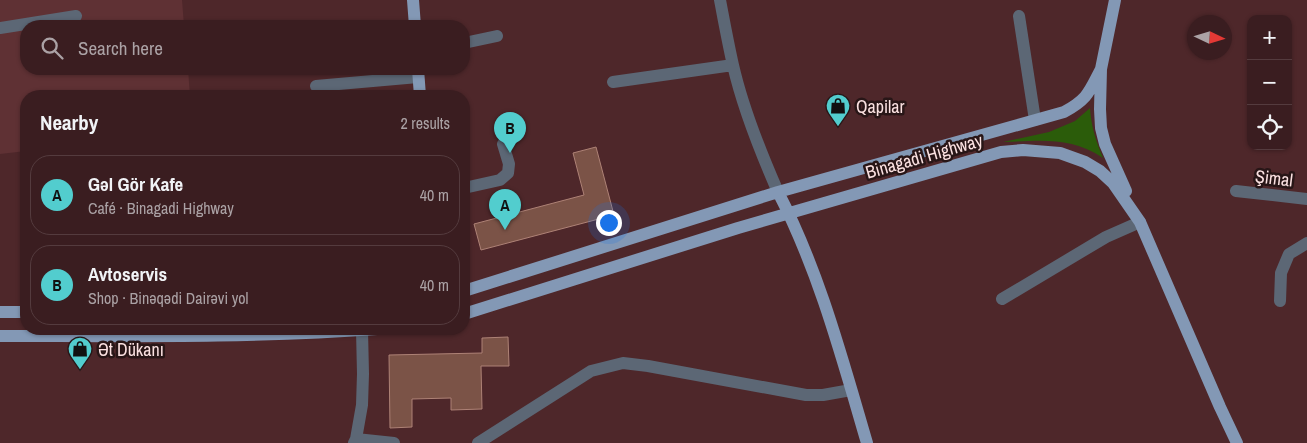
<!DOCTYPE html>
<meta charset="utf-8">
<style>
body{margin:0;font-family:"Archivo Narrow",sans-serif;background:#412629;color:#f1f3f6}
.controls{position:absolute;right:15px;top:15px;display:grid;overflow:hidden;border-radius:10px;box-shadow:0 1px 4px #0004}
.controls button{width:45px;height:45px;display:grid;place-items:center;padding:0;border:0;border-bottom:1px solid #543b3e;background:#3a1d20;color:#f1f3f6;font:25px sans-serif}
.compass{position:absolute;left:1187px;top:15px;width:45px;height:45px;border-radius:50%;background:#3a1d20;box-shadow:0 1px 4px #0004;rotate:94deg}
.you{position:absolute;left:608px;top:222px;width:18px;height:18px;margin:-12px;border:4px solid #fff;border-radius:50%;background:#1a73e8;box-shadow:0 0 0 8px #1a73e833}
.badge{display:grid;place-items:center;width:32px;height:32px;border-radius:50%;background:#52cdce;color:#111;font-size:16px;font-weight:700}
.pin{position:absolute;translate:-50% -41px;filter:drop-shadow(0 1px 2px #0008)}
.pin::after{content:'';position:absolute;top:26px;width:18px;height:15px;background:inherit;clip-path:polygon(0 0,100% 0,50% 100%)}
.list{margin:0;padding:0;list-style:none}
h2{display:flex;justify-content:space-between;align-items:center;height:65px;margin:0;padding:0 20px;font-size:21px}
h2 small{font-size:16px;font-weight:400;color:#aba2a5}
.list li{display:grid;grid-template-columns:32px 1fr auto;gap:15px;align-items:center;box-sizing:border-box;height:80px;margin:0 10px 10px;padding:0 10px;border:1px solid #543b3e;border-radius:20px}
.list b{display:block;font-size:19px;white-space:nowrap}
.list p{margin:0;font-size:16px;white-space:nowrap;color:#aba2a5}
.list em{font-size:16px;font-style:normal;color:#aba2a5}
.icon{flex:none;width:28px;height:28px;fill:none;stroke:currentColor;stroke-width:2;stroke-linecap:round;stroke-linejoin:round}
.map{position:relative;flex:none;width:1307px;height:443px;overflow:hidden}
.search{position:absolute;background:#3a1d20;box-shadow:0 1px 4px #0004;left:20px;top:20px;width:450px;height:55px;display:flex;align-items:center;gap:12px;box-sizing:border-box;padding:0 18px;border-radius:20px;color:#aba2a5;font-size:19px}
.panel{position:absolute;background:#3a1d20;box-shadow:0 1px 4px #0004;left:20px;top:90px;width:450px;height:245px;border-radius:20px}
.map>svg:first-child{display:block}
.built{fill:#5f3134}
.green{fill:#2b5c0a}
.building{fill:#7b5347;stroke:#ae8276}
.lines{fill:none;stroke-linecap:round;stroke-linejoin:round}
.minor{stroke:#5c6775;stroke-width:12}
.major{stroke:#8398b5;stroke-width:12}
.labels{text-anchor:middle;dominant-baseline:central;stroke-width:5;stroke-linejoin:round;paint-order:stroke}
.poi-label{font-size:18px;fill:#fbe1e1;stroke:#281617;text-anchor:start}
.street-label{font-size:18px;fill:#fbe1e1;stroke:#281617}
</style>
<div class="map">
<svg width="1307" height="443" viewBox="0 0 1307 443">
<rect width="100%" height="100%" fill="#4e272a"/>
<path class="built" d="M0 0H182L184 26H26V69H188L190 96H26V151L0 154Z"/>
<path class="green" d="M1090 108C1091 126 1096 141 1103 158 1070 136 1041 141 1003 142L1049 132 1075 121Z"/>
<path class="building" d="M596 147 614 215 481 250 474 224 584 195 573 153Z
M508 337 509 366H481L482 409 451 410V398L412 399V427L390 428 389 355 482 353V338Z"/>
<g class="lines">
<path class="minor" d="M720 0C724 21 728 43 733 65 743 109 760 151 778 192
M1019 16 1035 120
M0 28 76 16
M464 43 497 36
M613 82 733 65
M316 86 418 77
M464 188 500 180 508 173 509 164 503 144
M1236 191 1307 199
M1002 299 1106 237 1140 222
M1280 301 1281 273 1289 254 1307 243
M356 439 394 443
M354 443 356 439 362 405 363 374 362 330
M478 443 591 371 623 363 648 366 806 395H823L851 390"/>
<path class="major" d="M413 0 415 26
M1115 0 1101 69 1100 109 1101 128 1105 144 1126 191
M418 69 420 96
M778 192C819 271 842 358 867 443
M464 291 778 192 1064 112C1088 99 1089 92 1101 69
M0 312H26
M464 314 738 228 1001 152 1023 150 1060 153 1085 162 1100 171 1113 183 1140 222 1220 407 1237 443
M0 336C126 336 252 338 377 329"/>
</g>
<defs>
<symbol id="shop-pin" viewBox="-11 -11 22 30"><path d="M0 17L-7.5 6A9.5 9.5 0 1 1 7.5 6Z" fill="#52cdce" stroke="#281617"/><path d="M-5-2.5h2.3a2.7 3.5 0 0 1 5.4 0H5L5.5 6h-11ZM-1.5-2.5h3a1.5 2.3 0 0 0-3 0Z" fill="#111"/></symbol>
</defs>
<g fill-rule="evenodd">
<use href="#shop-pin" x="824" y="92" width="28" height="38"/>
<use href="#shop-pin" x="66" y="335" width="28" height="38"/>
</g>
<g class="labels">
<g class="poi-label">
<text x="856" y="106">Qapilar</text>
<text x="98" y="349">Ət Dükanı</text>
</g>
<g class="street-label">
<text transform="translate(924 156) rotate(-16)">Binagadi Highway</text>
<text transform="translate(1274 178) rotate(7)">Şimal</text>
</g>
</g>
</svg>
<div class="controls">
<button>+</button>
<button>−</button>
<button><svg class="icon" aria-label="locate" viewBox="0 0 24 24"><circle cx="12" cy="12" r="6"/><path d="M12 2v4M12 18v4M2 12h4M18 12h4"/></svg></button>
</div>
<svg class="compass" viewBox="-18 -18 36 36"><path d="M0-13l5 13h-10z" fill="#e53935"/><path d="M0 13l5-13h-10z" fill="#aba2a5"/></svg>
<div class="you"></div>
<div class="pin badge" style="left:505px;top:230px">A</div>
<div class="pin badge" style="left:510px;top:153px">B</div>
<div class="search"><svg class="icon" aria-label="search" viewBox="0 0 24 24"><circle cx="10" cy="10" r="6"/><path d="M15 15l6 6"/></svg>Search here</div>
<section class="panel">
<h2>Nearby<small>2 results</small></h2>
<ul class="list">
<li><span class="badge">A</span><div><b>Gəl Gör Kafe</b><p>Café · Binagadi Highway</p></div><em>40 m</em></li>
<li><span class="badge">B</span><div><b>Avtoservis</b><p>Shop · Binəqədi Dairəvi yol</p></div><em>40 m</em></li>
</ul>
</section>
</div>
